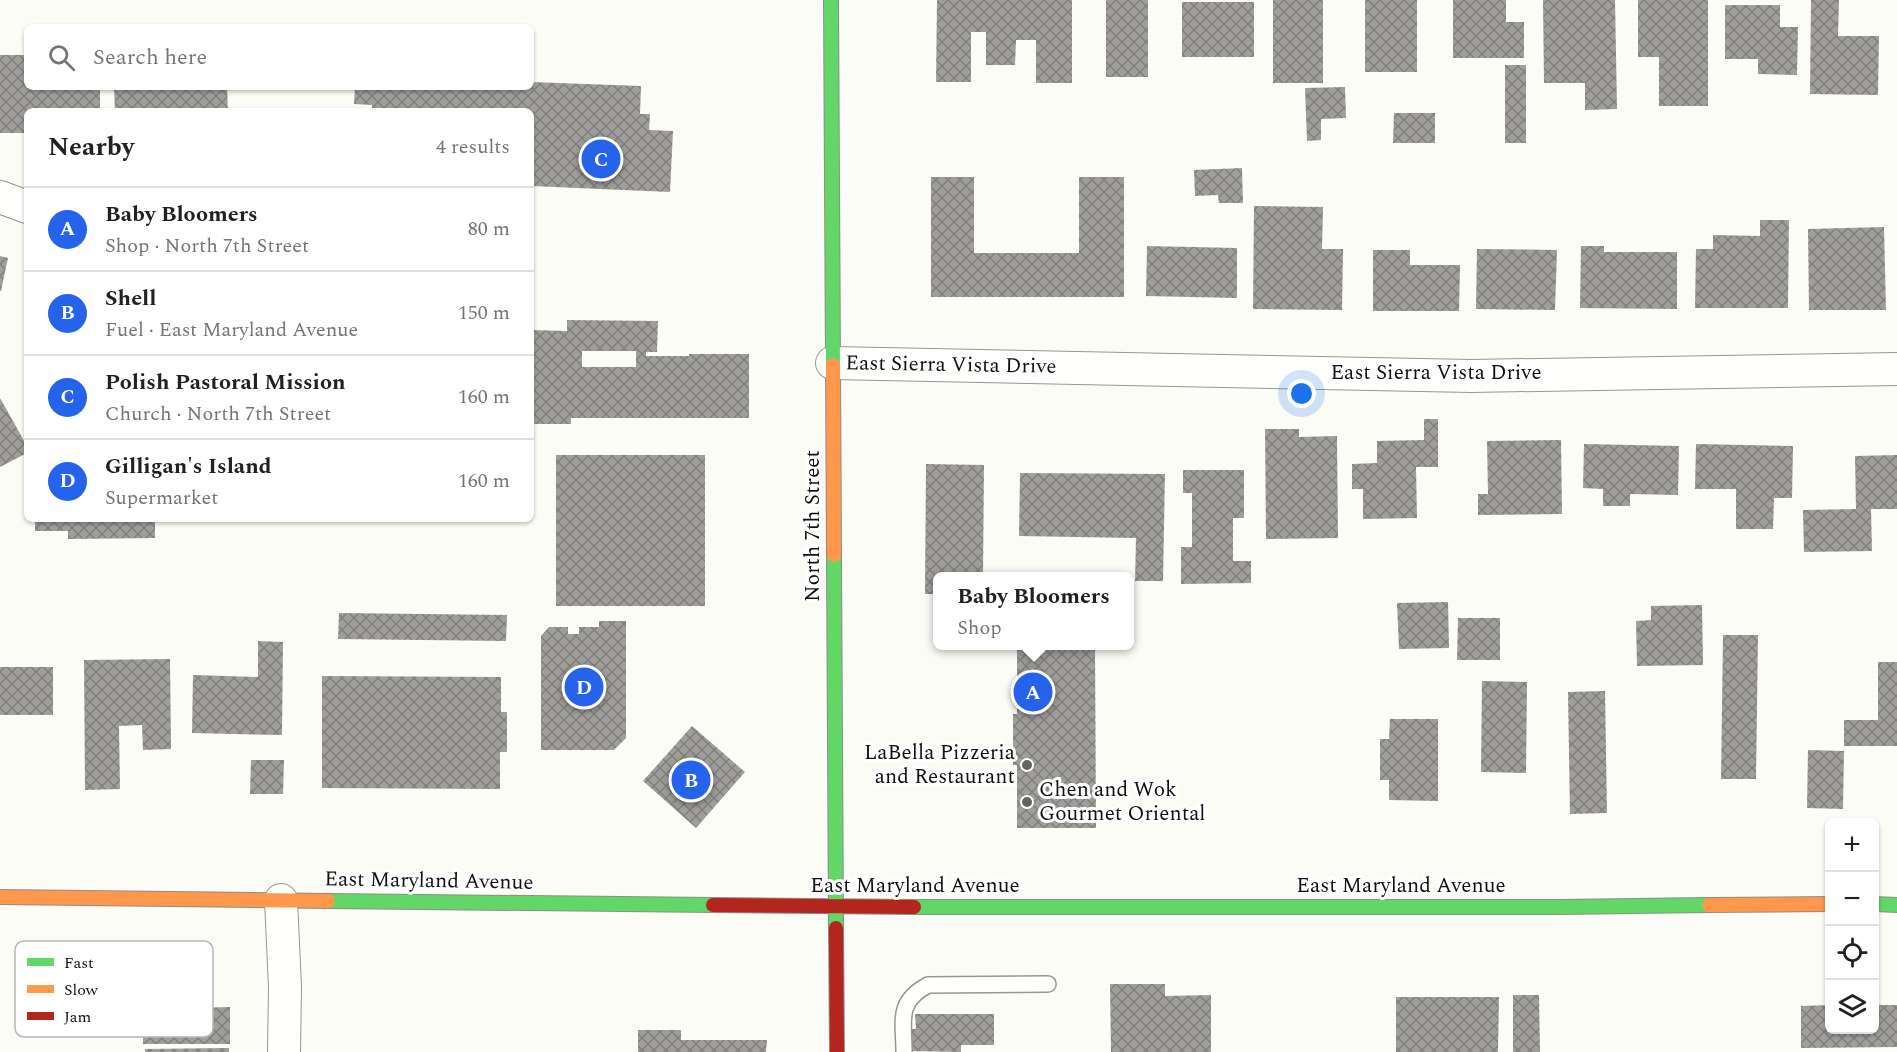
<!DOCTYPE html>
<meta charset="utf-8">
<style>
body{margin:0;font-family:Spectral,serif;background:#f6f6f6;color:#202124}
.controls{position:absolute;right:18px;bottom:18px;display:grid;overflow:hidden;border-radius:9px;box-shadow:0 2px 4px #0004}
.controls button{width:54px;height:54px;display:grid;place-items:center;padding:0;border:0;border-bottom:2px solid #e0e0e0;background:#fff;color:#202124;font:30px sans-serif}
.you{position:absolute;left:1302px;top:394px;width:21px;height:21px;margin:-15px;border:4px solid #fff;border-radius:50%;background:#1a73e8;box-shadow:0 0 0 9px #1a73e833}
.badge{display:grid;place-items:center;width:39px;height:39px;border-radius:50%;background:#2563eb;color:#fff;font-size:20px;font-weight:700}
.pin{position:absolute;translate:-50% -50%;border:3px solid #fff;box-shadow:0 2px 6px #0006}
.popup{position:absolute;left:933px;top:572px;width:201px;height:78px;box-sizing:border-box;display:grid;place-content:center;border-radius:9px;background:#fff;filter:drop-shadow(0 2px 4px #0005);font-size:20px;white-space:nowrap;color:#757577}
.popup b{font-size:22px;color:#202124}
.popup::after{content:'';position:absolute;left:50%;top:100%;margin-left:-12px;border:12px solid transparent;border-top-color:#fff}
.list{margin:0;padding:0;list-style:none}
h2{display:flex;justify-content:space-between;align-items:center;height:78px;margin:0;padding:0 24px;font-size:26px}
h2 small{font-size:20px;font-weight:400;color:#757577}
.list li{display:grid;grid-template-columns:39px 1fr auto;gap:18px;align-items:center;box-sizing:border-box;height:84px;padding:0 24px;border-top:2px solid #e0e0e0}
.list b{display:block;font-size:22px;white-space:nowrap}
.list p{margin:0;font-size:20px;white-space:nowrap;color:#757577}
.list em{font-size:20px;font-style:normal;color:#757577}
.icon{flex:none;width:33px;height:33px;fill:none;stroke:currentColor;stroke-width:2;stroke-linecap:round;stroke-linejoin:round}
.map{position:relative;flex:none;width:1897px;height:1052px;overflow:hidden}
.search{position:absolute;background:#fff;box-shadow:0 2px 4px #0004;left:24px;top:24px;width:510px;height:66px;display:flex;align-items:center;gap:15px;box-sizing:border-box;padding:0 21px;border-radius:9px;color:#757577;font-size:22px}
.panel{position:absolute;background:#fff;box-shadow:0 2px 4px #0004;left:24px;top:108px;width:510px;height:414px;border-radius:9px}
.map>svg:first-child{display:block}
.building{fill:url(#building-cross-hatch);fill-rule:evenodd}
.lines{fill:none;stroke-linecap:round;stroke-linejoin:round}
.lane-casing{stroke:#969694;stroke-width:18}
.street-casing{stroke:#969694;stroke-width:34}
.fast-casing{stroke:#8d8d8b;stroke-width:16}
.slow-casing{stroke:#8d8d8b;stroke-width:16}
.jam-casing{stroke:#8d8d8b;stroke-width:16}
.lane{stroke:#fffffe;stroke-width:15}
.street{stroke:#fffffe;stroke-width:32}
.fast{stroke:#63d668;stroke-width:14}
.slow{stroke:#ff974d;stroke-width:14}
.jam{stroke:#b3261e;stroke-width:14}
.poi-dot{fill:#636361;stroke:#fff;stroke-width:2}
.labels{text-anchor:middle;dominant-baseline:central;stroke-width:6;stroke-linejoin:round;paint-order:stroke}
.street-label{font-size:21px;fill:#101010;stroke:#fff}
.poi-label{font-size:21px;fill:#101010;stroke:#fff;text-anchor:end}
.key{fill:#fff;stroke:#b7b7b7;stroke-width:1.5}
.key-label{font-size:16px;fill:#101010}
</style>
<div class="map">
<svg width="1897" height="1052" viewBox="0 0 1897 1052">
<defs>
<pattern id="building-cross-hatch" width="8" height="8" patternUnits="userSpaceOnUse" patternTransform="scale(1.5)"><rect width="8" height="8" fill="#a09e9b"/><path d="M0 0l8 8M0 8l8-8" fill="none" stroke="#817f7d"/></pattern>
</defs>
<rect width="100%" height="100%" fill="#fcfcf7"/>
<path class="building" d="M937 0H1072V83H1036V40H1016L1015 65H986V32H971V82H936Z
M1106 0H1148V77H1106Z
M1273 0H1323V83H1273Z
M1365 0H1417V72H1365Z
M1453 0H1506V22H1524V58H1453Z
M1543 0H1615L1617 109 1585 110V83H1544Z
M1638 0H1708V106H1659V57H1638Z
M1811 0H1839L1838 36H1879L1878 95 1810 94Z
M1182 2H1254V57H1182Z
M1725 5H1780V27H1798L1797 75 1758 74V59H1725Z
M66 25H99L100 27H66Z
M0 55H27V87H100V111H27V133H0Z
M1505 65H1526V143H1505Z
M531 82 641 86 640 114H650L649 130 673 131 670 192 531 186V111H372V105L354 104 355 87H531Z
M114 87H227L228 111H115Z
M1345 87 1346 118 1321 119V140L1307 141 1305 88Z
M1394 113H1435V143H1393Z
M1242 168 1243 203H1219L1218 195 1195 196 1194 170Z
M931 177H974V253H1079V177H1124V297H931Z
M1254 206 1323 207 1322 249H1343L1342 310 1253 309Z
M1760 220H1789L1788 308H1695L1696 249H1713V235L1760 236Z
M1884 227 1886 310H1809L1808 229Z
M1147 246 1237 248V298L1146 296Z
M1581 246H1604V252H1677V309L1580 308Z
M1477 249 1557 250 1555 310 1476 309Z
M1373 250H1410V265H1460L1459 311H1373Z
M0 256 8 258 1 291H0Z
M567 320 658 321 657 352H646V356H689V354H749V418H571V424H531V330L567 331ZM582 351H636V367H582Z
M0 398 27 446V453L0 467Z
M1424 419H1438V467H1416L1417 518 1363 519V489H1352V464L1377 463V441L1424 440Z
M1265 429H1299V437L1337 436 1338 538 1266 539Z
M1561 440 1562 514 1478 515V494H1488L1487 441Z
M1584 444 1679 446 1678 495 1630 494V506H1603V489L1583 488Z
M1696 444 1793 446 1792 498H1774L1773 529H1736V489H1695Z
M556 455H705V606H556Z
M1897 455V509H1871L1872 551 1804 552 1803 510 1856 509 1855 456Z
M926 464 984 465 983 576H937V594H925Z
M1183 470H1244V518H1233V561H1251V583L1181 584V547H1192V493H1183Z
M1020 473 1165 474 1163 581H1135L1136 538 1019 536Z
M35 519H155V538L68 539V531H35Z
M1448 602 1449 648 1399 649 1397 603Z
M1702 605 1703 665 1637 666 1636 621 1651 620V606Z
M339 613 507 615 506 641 338 639Z
M1458 618H1500V660H1457Z
M599 621H626V738L614 750H541V636L549 627H568V634H579V627H599Z
M1723 635H1758L1756 779H1721Z
M258 641 283 642 282 735 192 733 193 675 258 677Z
M1017 646H1095L1096 828H1017V765H1013V714H1017Z
M170 659 171 749 143 750 142 725 119 726 120 789 85 790 84 660Z
M1878 662H1897V746H1844V720H1878Z
M0 667H53V715H0Z
M322 676 501 677V712H507V752H500V789L322 788Z
M1482 681 1527 682 1526 773 1481 772Z
M1605 691 1607 813 1570 814 1568 692Z
M1390 719H1438V801L1389 800V780H1380V739H1389Z
M692 726 745 772 696 828 643 781Z
M1808 750 1844 751 1843 809 1807 808Z
M251 760H284L283 794H250Z
M1110 984H1165V996L1211 995V1052H1111Z
M1513 995H1539L1540 1052H1513Z
M1396 997H1499L1498 1052H1396Z
M143 999H191V1008L230 1007V1044H143Z
M1830 1005V1030H1874V1005H1897V1047L1801 1048V1006Z
M915 1014H994V1045H961V1052L906 1051V1029H916Z
M638 1030H681V1040H767L766 1052H638Z
M229 1048V1052H145V1049Z"/>
<g class="lines">
<defs>
<path id="lane" d="M904 1052C904 1021 896 1002 928 985L1048 984"/>
<path id="street" d="M0 197 27 207
M832 363 1471 376 1897 369
M281 900 285 987 284 1052"/>
<path id="fast" d="M831 0 833 365
M834 555 836 928
M328 901 713 905
M1874 904 1897 905
M914 907H1558L1709 905"/>
<path id="slow" d="M833 365 834 555
M0 897 328 901
M1709 905 1830 904"/>
<path id="jam" d="M713 905 914 907
M836 928 837 1052"/>
</defs>
<use href="#lane" class="lane-casing"/>
<use href="#street" class="street-casing"/>
<use href="#fast" class="fast-casing"/>
<use href="#slow" class="slow-casing"/>
<use href="#jam" class="jam-casing"/>
<use href="#lane" class="lane"/>
<use href="#street" class="street"/>
<use href="#fast" class="fast"/>
<use href="#slow" class="slow"/>
<use href="#jam" class="jam"/>
</g>
<g class="poi-dot">
<circle cx="1027" cy="765" r="6"/>
<circle cx="1027" cy="802" r="6"/>
</g>
<g class="labels">
<g class="street-label">
<text transform="translate(951 365) rotate(1)">East Sierra Vista Drive</text>
<text x="1436" y="373">East Sierra Vista Drive</text>
<text transform="translate(813 526) rotate(-90)">North 7th Street</text>
<text transform="translate(429 881) rotate(1)">East Maryland Avenue</text>
<text x="915" y="886">East Maryland Avenue</text>
<text x="1401" y="886">East Maryland Avenue</text>
</g>
<g class="poi-label">
<text x="1015" y="753">LaBella Pizzeria<tspan x="1015" dy="24">and Restaurant</tspan></text>
<text x="1039" y="790" text-anchor="start">Chen and Wok<tspan x="1039" dy="24">Gourmet Oriental</tspan></text>
</g>
</g>
<rect x="15" y="941" width="198" height="96" rx="9" class="key"/>
<rect x="27" y="958" width="27" height="8" fill="#63d668"/>
<rect x="27" y="985" width="27" height="8" fill="#ff974d"/>
<rect x="27" y="1012" width="27" height="8" fill="#b3261e"/>
<g class="key-label">
<text x="64" y="968">Fast</text>
<text x="64" y="995">Slow</text>
<text x="64" y="1022">Jam</text>
</g>
</svg>
<div class="controls">
<button>+</button>
<button>−</button>
<button><svg class="icon" aria-label="locate" viewBox="0 0 24 24"><circle cx="12" cy="12" r="6"/><path d="M12 2v4M12 18v4M2 12h4M18 12h4"/></svg></button>
<button><svg class="icon" aria-label="layers" viewBox="0 0 24 24"><path d="M12 4l9 5-9 5-9-5zM3 14l9 5 9-5"/></svg></button>
</div>
<div class="you"></div>
<div class="pin badge" style="left:1033px;top:692px">A</div>
<div class="popup"><b>Baby Bloomers</b>Shop</div>
<div class="pin badge" style="left:691px;top:780px">B</div>
<div class="pin badge" style="left:601px;top:159px">C</div>
<div class="pin badge" style="left:584px;top:687px">D</div>
<div class="search"><svg class="icon" aria-label="search" viewBox="0 0 24 24"><circle cx="10" cy="10" r="6"/><path d="M15 15l6 6"/></svg>Search here</div>
<section class="panel">
<h2>Nearby<small>4 results</small></h2>
<ul class="list">
<li><span class="badge">A</span><div><b>Baby Bloomers</b><p>Shop · North 7th Street</p></div><em>80 m</em></li>
<li><span class="badge">B</span><div><b>Shell</b><p>Fuel · East Maryland Avenue</p></div><em>150 m</em></li>
<li><span class="badge">C</span><div><b>Polish Pastoral Mission</b><p>Church · North 7th Street</p></div><em>160 m</em></li>
<li><span class="badge">D</span><div><b>Gilligan's Island</b><p>Supermarket</p></div><em>160 m</em></li>
</ul>
</section>
</div>
